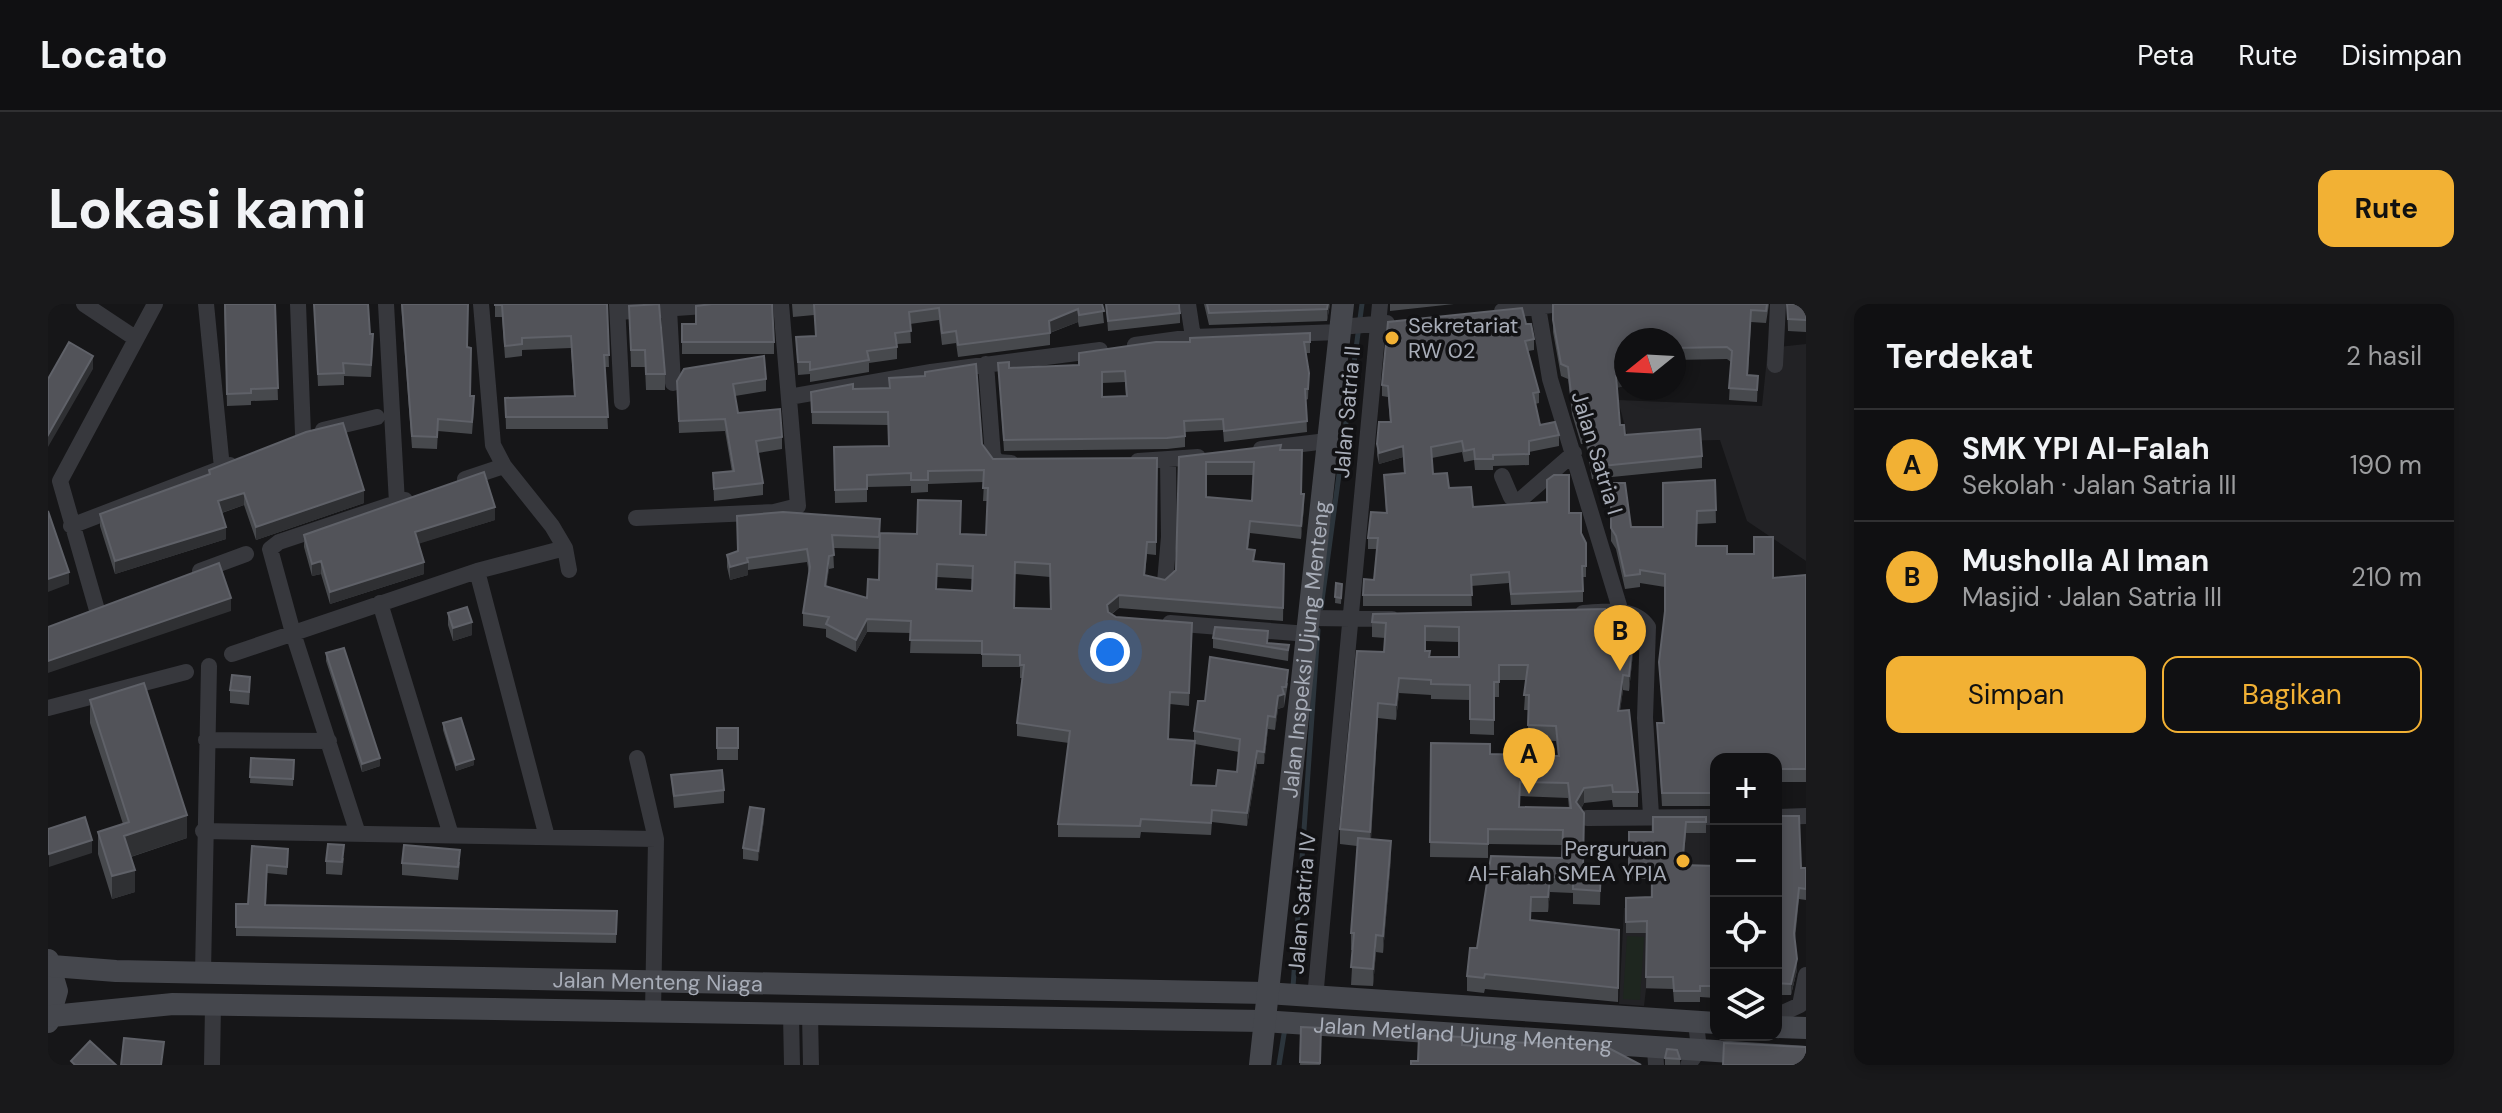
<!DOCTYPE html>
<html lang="id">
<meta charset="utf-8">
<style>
body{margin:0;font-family:"DM Sans",sans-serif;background:#19191b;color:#f1f3f6}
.controls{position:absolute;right:24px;bottom:24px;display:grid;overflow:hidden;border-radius:16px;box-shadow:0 4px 12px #0003}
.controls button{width:72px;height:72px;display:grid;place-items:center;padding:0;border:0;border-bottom:2px solid #303032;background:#101012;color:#f1f3f6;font:40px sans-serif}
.compass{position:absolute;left:1566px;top:24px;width:72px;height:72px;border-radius:50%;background:#101012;box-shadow:0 4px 12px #0003;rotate:252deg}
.you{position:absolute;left:1062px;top:348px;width:28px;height:28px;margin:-20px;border:6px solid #fff;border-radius:50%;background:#1a73e8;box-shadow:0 0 0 12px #1a73e833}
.badge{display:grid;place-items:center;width:52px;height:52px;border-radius:50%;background:#f2b134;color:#111;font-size:26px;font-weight:700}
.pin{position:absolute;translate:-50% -66px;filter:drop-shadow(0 2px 4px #0008)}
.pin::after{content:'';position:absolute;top:42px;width:28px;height:24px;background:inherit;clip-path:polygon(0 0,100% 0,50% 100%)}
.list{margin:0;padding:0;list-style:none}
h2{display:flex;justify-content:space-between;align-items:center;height:104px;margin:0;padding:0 32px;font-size:34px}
h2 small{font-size:26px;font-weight:400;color:#9c9d9f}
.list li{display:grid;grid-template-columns:52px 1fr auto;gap:24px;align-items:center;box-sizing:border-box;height:112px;padding:0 32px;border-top:2px solid #303032}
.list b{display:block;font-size:30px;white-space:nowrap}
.list p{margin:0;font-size:26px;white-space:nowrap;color:#9c9d9f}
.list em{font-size:26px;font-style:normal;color:#9c9d9f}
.actions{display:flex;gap:16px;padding:24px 32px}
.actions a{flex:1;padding:18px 0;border:2px solid #f2b134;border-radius:16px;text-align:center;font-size:28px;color:#f2b134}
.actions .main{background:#f2b134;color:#111}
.icon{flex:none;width:44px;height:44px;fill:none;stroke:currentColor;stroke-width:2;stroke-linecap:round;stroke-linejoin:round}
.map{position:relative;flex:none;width:1758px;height:761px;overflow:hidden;border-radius:16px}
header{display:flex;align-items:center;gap:48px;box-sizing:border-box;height:112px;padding:0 40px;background:#101012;border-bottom:2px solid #303032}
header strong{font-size:38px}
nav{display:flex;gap:44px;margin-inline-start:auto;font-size:28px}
.intro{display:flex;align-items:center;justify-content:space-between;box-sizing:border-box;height:192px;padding:0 48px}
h1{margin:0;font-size:56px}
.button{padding:20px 36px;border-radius:16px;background:#f2b134;color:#111;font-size:28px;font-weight:700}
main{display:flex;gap:48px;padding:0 48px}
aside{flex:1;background:#101012;border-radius:16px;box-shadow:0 4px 12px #0003}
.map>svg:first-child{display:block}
.built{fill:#222225}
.green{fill:#1e261f}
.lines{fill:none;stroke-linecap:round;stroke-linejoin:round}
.stream{stroke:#2c353c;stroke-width:5}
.street{stroke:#37383d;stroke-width:16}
.secondary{stroke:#45474d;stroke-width:22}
.wall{fill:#47494d;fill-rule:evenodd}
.shaded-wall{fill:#2f3033}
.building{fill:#525359;stroke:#5f6168;stroke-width:2;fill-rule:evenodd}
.poi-dot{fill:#f2b134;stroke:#111113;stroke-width:3}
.labels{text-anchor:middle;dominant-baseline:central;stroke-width:7;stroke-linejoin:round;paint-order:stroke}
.poi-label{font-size:22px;fill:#a8adb8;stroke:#111113;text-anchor:start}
.street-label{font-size:22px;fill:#a8adb8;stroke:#111113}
</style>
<header>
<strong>Locato</strong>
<nav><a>Peta</a><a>Rute</a><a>Disimpan</a></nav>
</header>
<div class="intro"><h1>Lokasi kami</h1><a class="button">Rute</a></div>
<main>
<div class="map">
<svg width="1758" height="761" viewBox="0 0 1758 761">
<rect width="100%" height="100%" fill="#161618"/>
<path class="built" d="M1758 40V257L1699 217 1672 136 1581 138 1570 96 1714 102 1720 44Z
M1668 511V604L1602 600 1603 513Z
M1597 603 1624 608 1622 685H1598L1596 702 1571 700 1576 604Z"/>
<path class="green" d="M1579 632 1596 633 1592 696 1575 695Z"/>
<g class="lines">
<path class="stream" d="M1273 304 1314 0
M1245 683 1270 326
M1231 761 1237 724"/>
<path class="street" d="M36 0 87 34
M158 0 174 164
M250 0 255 130
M338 0 349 199
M433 0 445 141 456 162 504 222 517 244 521 266
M569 0 574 98
M1140 0 1145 33
M1490 3 1502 75 1573 308
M621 5 625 79
M1454 7 1512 0
M570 8 686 0
M1292 23 1339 19
M1087 41 1145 33 1292 28
M938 60 945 152 950 158 963 159
M1727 61 1730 0
M741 93 883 68 1052 46
M275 126 329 113
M1213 145 1279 137
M1090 157 1150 153
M1454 172 1463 193 1471 197 1526 149
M417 175 456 162
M588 214 726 208 750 202 733 0
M23 222 182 161
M152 267 198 250
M429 267 499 533
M1117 278 1121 233 1120 156
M332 299 403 531
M49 306 12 177 107 0
M1535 309C1557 308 1586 302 1600 323L1597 414 1603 511
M1262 314 1344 315
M1122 319 1260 330
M184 350 429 267 517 244
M0 404 138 368
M158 436 281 437
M589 454 608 535 605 708
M1728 513 1758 512
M1539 514 1668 513
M155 527 608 535
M310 530 245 329 222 245 231 238 357 196
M155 669 161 362
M1267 694 1332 0
M743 710 744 761
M762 710 763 761
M1728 712 1752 701 1758 671
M1607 743 1608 761
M164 761 165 701
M1640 761 1651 746 1648 718"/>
<g class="secondary">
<path d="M0 656 9 687 0 718"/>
<path id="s1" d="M4 662 68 667 1218 689 1668 719"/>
<path id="s2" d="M4 712 125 700 1215 717 1758 753"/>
<path d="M1728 723 1758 724"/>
<path id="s3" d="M1212 761 1295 0"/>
</g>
</g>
<path class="wall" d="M176 0H227L230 96 203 97V101L179 102Z
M266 0H320L322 30 325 42 323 73 296 72V81L270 82Z
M353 0H420L419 43 422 92 426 105 424 130 390 127 389 145 364 144Z
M447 0H559L561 63H557L560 125H458L457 94 526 92 523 44 474 46V52L457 54 454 13H447Z
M744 0H1054L1056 19 1031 23 1030 18 1002 29V41L910 53 908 39 894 41 891 16 862 20 863 39 849 40V55L821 59V68L762 78V70L750 71 748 33 768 32 766 11 745 13Z
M1058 0 1132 9V19L1060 27Z
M1156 0H1282L1279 17 1161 21Z
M1342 0H1406L1342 7Z
M1505 0H1721L1718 19 1703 18 1700 71 1710 72 1709 98 1681 96 1683 58 1679 55 1626 56V36H1578L1569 84 1572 121 1577 131 1654 152V164L1544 175 1538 140H1533L1524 110 1520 75 1513 72 1505 28Z
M1739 0H1758V28L1740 27Z
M581 2 617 70V86H598L597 63H583Z
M634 20H648L726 38V50H634Z
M1478 20 1486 35V46L1480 47 1491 88V99L1487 100 1492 121 1511 131V142L1481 148V161L1445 162V166H1427L1426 156 1416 158 1414 148 1384 154 1385 170 1425 203 1521 209 1538 239V273H1535V298L1463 301 1461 279 1423 282 1424 302H1315V291L1326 276 1329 245H1320V234L1338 209 1336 171 1356 169 1355 153 1331 160 1329 151V140L1342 118 1340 93 1334 92V81Z
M1262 29V49H1257L1261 69 1260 95 1258 96 1259 128 1176 138 1175 126 1137 128V143L1119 145 956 147 950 59 961 64 1031 61 1142 38ZM1077 78 1078 92 1054 93V79Z
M718 75V87L687 92 690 109 734 133V145L710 149 715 179V191L666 197 665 169 684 168 677 127 631 129 629 77Z
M805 85 934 140 945 155 1109 154 1108 251 1099 250 1097 271 1117 276 1128 266 1131 153 1233 146 1254 190 1256 203 1253 235 1202 229 1200 245 1207 257 1236 260 1235 317 1071 304 1064 310 1068 313 1144 319 1141 402 1122 400 1120 435 1146 437V427L1157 397 1240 379 1236 403 1230 405 1227 426 1220 425 1216 460H1209L1199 522 1164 518 1163 531 1093 528 1092 534 1010 533V520L1021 439 969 432V419L974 374H972V363H934V350L862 349 863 329 819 328 808 348 778 333V325L755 322V309L761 270 759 258 700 266V271L682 276 679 263V251L832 215 831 245 785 244 786 264 781 265 778 282 819 294 831 276 869 230 938 231 939 197H935L936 178 880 180V188L863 189V182L819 183V198L787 199 786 143 841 142 840 121 764 120 763 88ZM1158 171H1205L1204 197 1158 193ZM967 270 1002 273 1003 305 966 304ZM889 273 925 275 924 287 888 285ZM1147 440 1191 448 1189 468 1168 482 1144 481Z
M161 166 316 199 208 236 196 201 174 209 178 235 67 270 52 222V210L161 171Z
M1667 176 1668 219 1649 220V242L1679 250 1725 274 1758 271V478H1728V455H1668V502H1614L1609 419H1615L1611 358 1617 307V283L1592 279V283L1577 285 1568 245 1563 237V179L1583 223H1615Z
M447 216 371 239 376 270 282 300 273 270 264 272 256 243V231Z
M1288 279 1294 280 1293 300 1287 299Z
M400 309 424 331 405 337 400 321Z
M1324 318 1558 331 1585 349 1581 387 1575 386 1572 406 1590 488V503H1565L1564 496 1536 499 1533 505 1535 563 1553 564 1552 601 1525 600V589L1502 588 1500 608H1483V616L1571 626 1570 698 1437 685 1436 689 1419 687V672L1429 644 1514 554 1515 541 1440 540V554L1382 553 1383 439 1442 450 1510 452 1508 437 1480 436V406H1476L1478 376H1451V393H1446V431L1422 430V396L1383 395V391L1351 389 1348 416 1330 414 1323 536 1343 554 1335 649 1328 648 1325 682 1303 681 1305 646H1303V629L1309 542 1292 540V525L1336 348 1337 334 1324 333ZM1377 337 1411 338V353H1382L1377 347ZM1472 492 1520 494 1521 504 1472 503Z
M1165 334 1241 341 1240 357 1165 344Z
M278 349 332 462 314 468 278 357Z
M202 385 201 401 182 399V386Z
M42 396 139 534 83 553 87 588 64 595 50 550V528L75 520 42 419Z
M395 419 426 461 408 467 395 426Z
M669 424H690V456H669Z
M203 454 246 456 245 482 202 479Z
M623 471 676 486V499L626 504Z
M1728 512 1753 564H1758V596L1751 595 1747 635 1749 666 1743 691H1728Z
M1658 513V529H1638L1635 561 1668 562V694L1652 693V698H1626L1625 685 1598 684 1599 629H1578V594L1604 593V575H1581V528H1605Z
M716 516 710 557 695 555V544Z
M204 542 240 553 239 571 219 569 218 601 569 607 568 639 188 632V600H200Z
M296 554 294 571 278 570V557Z
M412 558 410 576 354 571V559Z
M1253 723 1273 724 1272 761H1252Z
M1617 754 1632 755V761H1617Z"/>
<path class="shaded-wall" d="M1280 0H1282L1279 17V5Z
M1030 5V18L1001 29V17Z
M45 52V65L0 143V131Z
M1578 70V82L1568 84V72Z
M1355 142V153L1331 160V149Z
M316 186V199L208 236V223Z
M196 189V201L170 210V197Z
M1256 190V203L1253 235V222Z
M447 203V216L367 241V228Z
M178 223V235L67 270V257Z
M781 252V265L777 295V282Z
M273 257V270L264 272V260Z
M376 258V270L282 300V288Z
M700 258V271L682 276V263Z
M21 268V280L0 288V275Z
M1071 291V304L1059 313V301Z
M183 294V307L0 369V357Z
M819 315V328L808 348V336Z
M424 318V331L405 337V324Z
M1585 334V349L1581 387V372Z
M1575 371V386L1570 422V407Z
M1351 374V389L1348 416V401Z
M1236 390V403L1230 405 1227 426 1230 392Z
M1330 399V414L1322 543V528Z
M1220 412V425L1216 460V448Z
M1209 447V460L1199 522V509Z
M332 454V462L314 468V460Z
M426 455V461L408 467V461Z
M1536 484V499L1528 513V498Z
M716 505V516L710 557V547Z
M139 511V534L76 555V532Z
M44 536V549L1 563V550Z
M1343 537V554L1335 649V632Z
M87 566V588L64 595V572Z
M1502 573V588L1500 608V593Z
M1328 631V648L1325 682V665Z
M1749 655V666L1743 691V680Z"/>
<path class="building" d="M177 0H227L230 84 203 85V89L179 90Z
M266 0H320L322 30H325L323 61 295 59 296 69 270 70Z
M354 0H420L419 43 423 44 422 92H426L424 118 390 115 389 133 364 132Z
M447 0H559L561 51H556L560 113H458L457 94 527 92 523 32 474 34V40L457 42 454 1H447Z
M611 0 617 70H598L597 46H583L581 2Z
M664 0H724L726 38H634V20H648V2Z
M766 0H1054L1056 7 1031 11 1030 5 1001 17 1002 29 910 41 908 27 894 29 891 4 861 8 863 27 847 29 849 43 819 47 821 56 762 66V58H750L748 33 768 32Z
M1058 0H1131L1132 9 1060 17Z
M1159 0H1280L1279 5 1161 9Z
M1505 0H1719L1718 7 1703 6 1699 71 1710 72 1709 86 1681 84 1684 47 1679 43 1626 44V36H1578V70L1568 72 1572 121H1576L1577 131 1652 125 1654 152 1544 163 1538 128H1533L1524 98 1520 63 1513 60 1505 16Z
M1739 0H1758V16L1740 15Z
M1474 4 1478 20H1483L1486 35 1477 37 1491 88 1485 89 1492 121 1507 118 1511 131 1481 137V150L1445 151V155H1427L1426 145 1416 147 1414 137 1383 143 1385 170 1399 169 1401 184 1423 183 1425 203 1499 198V176L1506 171H1521V209H1533V229L1538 239V262H1534L1535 287 1463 290 1461 268 1423 271 1424 291H1315L1316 275 1326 276 1330 234H1320L1323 208 1339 209 1336 171 1357 169 1355 142 1331 149 1329 140 1331 118H1343L1340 82 1334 81 1340 18Z
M1262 29V38H1256L1261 69 1260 85H1257L1259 117 1176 127 1175 115 1136 117 1137 132 1119 134 956 136 950 59 961 58V64L1031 61V49L1108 38H1142V34ZM1077 67 1079 92 1054 93V68Z
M21 38 45 52 0 131V75Z
M716 52 718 75 685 80 690 109 732 105 734 133 708 137 715 179 666 185 665 169 686 167 677 115 631 117 629 77 636 65Z
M928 60 934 140 945 155 1109 154 1108 238H1099L1096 271 1117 276 1128 266 1131 153 1233 141 1232 146H1254L1253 190H1256L1253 222 1202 217 1199 245 1207 246 1205 257 1236 260 1235 304 1071 291 1059 301 1060 308 1068 313 1144 319 1141 389 1122 388 1120 435 1147 437 1143 481 1168 482 1170 466 1189 468 1192 435 1146 427 1150 397H1157L1162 353 1240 366 1238 383H1234L1236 390 1230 392 1227 413 1220 412 1216 448 1209 447 1199 509 1164 506 1163 519 1093 515 1092 522 1010 520 1022 427 969 419 976 361H972V351L934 350V337L862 336 863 317 819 315 808 336 778 320 781 313 755 309 762 263 759 245 699 254 700 258 682 263 679 251 690 247 689 212 735 208 832 215 831 233 784 231 786 251 781 252 777 282 819 294 820 275 831 276 832 229 869 230 870 196 913 197 912 230 938 231 940 184H935L936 166 880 167V176H863V169L819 171V185L787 186 786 143 841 142 840 108H764L763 88 805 80V85L842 84 841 74 877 72V68ZM1158 158H1206L1204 197 1158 193ZM967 258 1002 260 1003 305 966 304ZM889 260 925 262 924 287 888 285Z
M295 119 316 186 208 223 196 189 170 197 178 223 67 257 52 210 162 170 161 166 258 128Z
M436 168 447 203 367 228 376 258 282 288 273 257 264 260 256 231Z
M1667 176 1668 206 1649 207 1648 242H1679V250H1706V233H1725V274L1758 271V465H1728V455H1668V489H1614L1609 419H1616L1611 358 1617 307V270L1592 266V270L1577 272 1568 232 1563 224V179H1577L1583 223H1615V179Z
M0 207 21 268 0 275Z
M171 259 183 294 0 357V323Z
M1288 279 1294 280 1293 294 1287 293Z
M419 303 424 318 405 324 400 309Z
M1557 305 1558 331 1585 334 1581 372 1575 371 1570 407 1581 406 1590 488H1565L1564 481 1536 484 1528 498 1536 509 1535 563 1553 564 1552 587 1525 585V574L1502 573 1500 593H1483L1482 616 1571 626 1570 684 1437 670 1436 674 1419 672 1422 644H1429L1443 552 1514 554 1515 526 1440 525V540L1382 538 1383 439 1442 440V450L1511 452 1508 422 1480 421 1481 391H1476L1480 361H1451V378H1446V416L1422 415V381L1383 380V376L1351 374 1348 401 1330 399 1322 528 1292 525 1309 347 1336 348 1338 319 1324 318 1325 310ZM1377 322 1411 323V353H1381L1382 347H1377ZM1472 478 1520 479 1523 504 1471 503Z
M1167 323 1220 327 1219 339 1241 341 1240 346 1165 334Z
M296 344 332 454 314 460 278 349Z
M184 371 202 373 201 388 182 386Z
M96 379 139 511 76 532 87 566 64 572 50 528 81 518 42 396Z
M413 414 426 455 408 461 395 419Z
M669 424H690V444H669Z
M203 454 246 456 245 475 202 473Z
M674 466 676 486 626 492 623 471Z
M702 503 716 505 710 547 695 544Z
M1728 512H1751L1753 564H1758V585L1751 584 1746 629 1749 655 1743 680 1728 679Z
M37 513 44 536 1 550 0 546V525Z
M1605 513H1658V518H1638L1634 561 1668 562V682H1652V687H1626L1625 673H1598L1599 617 1578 618V594L1604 593V564H1581V528H1605Z
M1310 534 1343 537 1335 632 1328 631 1325 665 1303 663 1306 629H1303Z
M280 540 296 541 294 558 278 557Z
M356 541 412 546 410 563 354 559Z
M204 542 240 545 239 563 219 561 217 601 569 607 568 630 188 623V600H200Z
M1253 723 1273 724 1272 759 1252 758Z
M1371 731 1414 733V741L1457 744V738L1555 741 1593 761H1363V757H1370Z
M76 734 116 738 113 761H73Z
M42 737 68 761H27L23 757Z
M1676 739 1758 743V761H1675Z
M1619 745 1629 746 1632 755 1617 754Z"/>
<g class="poi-dot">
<circle cx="1344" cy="34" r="8"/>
<circle cx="1635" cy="557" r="8"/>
</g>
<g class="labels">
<g class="poi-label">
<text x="1360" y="21">Sekretariat<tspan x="1360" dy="25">RW 02</tspan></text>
<text x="1619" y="544" text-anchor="end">Perguruan<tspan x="1619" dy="25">Al-Falah SMEA YPIA</tspan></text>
</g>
<g class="street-label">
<text transform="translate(1299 108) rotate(-85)">Jalan Satria II</text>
<text transform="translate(1549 149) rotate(73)">Jalan Satria I</text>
<text stroke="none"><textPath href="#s3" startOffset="418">Jalan Inspeksi Ujung Menteng</textPath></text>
<text transform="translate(1254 599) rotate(-85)">Jalan Satria IV</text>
<text stroke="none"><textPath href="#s1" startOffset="606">Jalan Menteng Niaga</textPath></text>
<text stroke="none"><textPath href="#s2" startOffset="1412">Jalan Metland Ujung Menteng</textPath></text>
</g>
</g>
</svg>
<div class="controls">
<button>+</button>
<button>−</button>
<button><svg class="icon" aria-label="locate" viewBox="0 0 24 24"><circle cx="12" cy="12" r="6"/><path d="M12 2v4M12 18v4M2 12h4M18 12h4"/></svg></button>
<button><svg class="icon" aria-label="layers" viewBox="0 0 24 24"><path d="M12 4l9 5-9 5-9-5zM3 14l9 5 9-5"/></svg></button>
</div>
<svg class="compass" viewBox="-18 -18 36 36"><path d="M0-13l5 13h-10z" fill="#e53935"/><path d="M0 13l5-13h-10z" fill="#9c9d9f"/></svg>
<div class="you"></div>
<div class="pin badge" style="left:1481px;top:490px">A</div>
<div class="pin badge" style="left:1572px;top:367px">B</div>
</div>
<aside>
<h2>Terdekat<small>2 hasil</small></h2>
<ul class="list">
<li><span class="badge">A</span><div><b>SMK YPI Al-Falah</b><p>Sekolah · Jalan Satria III</p></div><em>190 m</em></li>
<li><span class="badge">B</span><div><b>Musholla Al Iman</b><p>Masjid · Jalan Satria III</p></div><em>210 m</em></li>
</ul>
<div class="actions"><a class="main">Simpan</a><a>Bagikan</a></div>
</aside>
</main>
